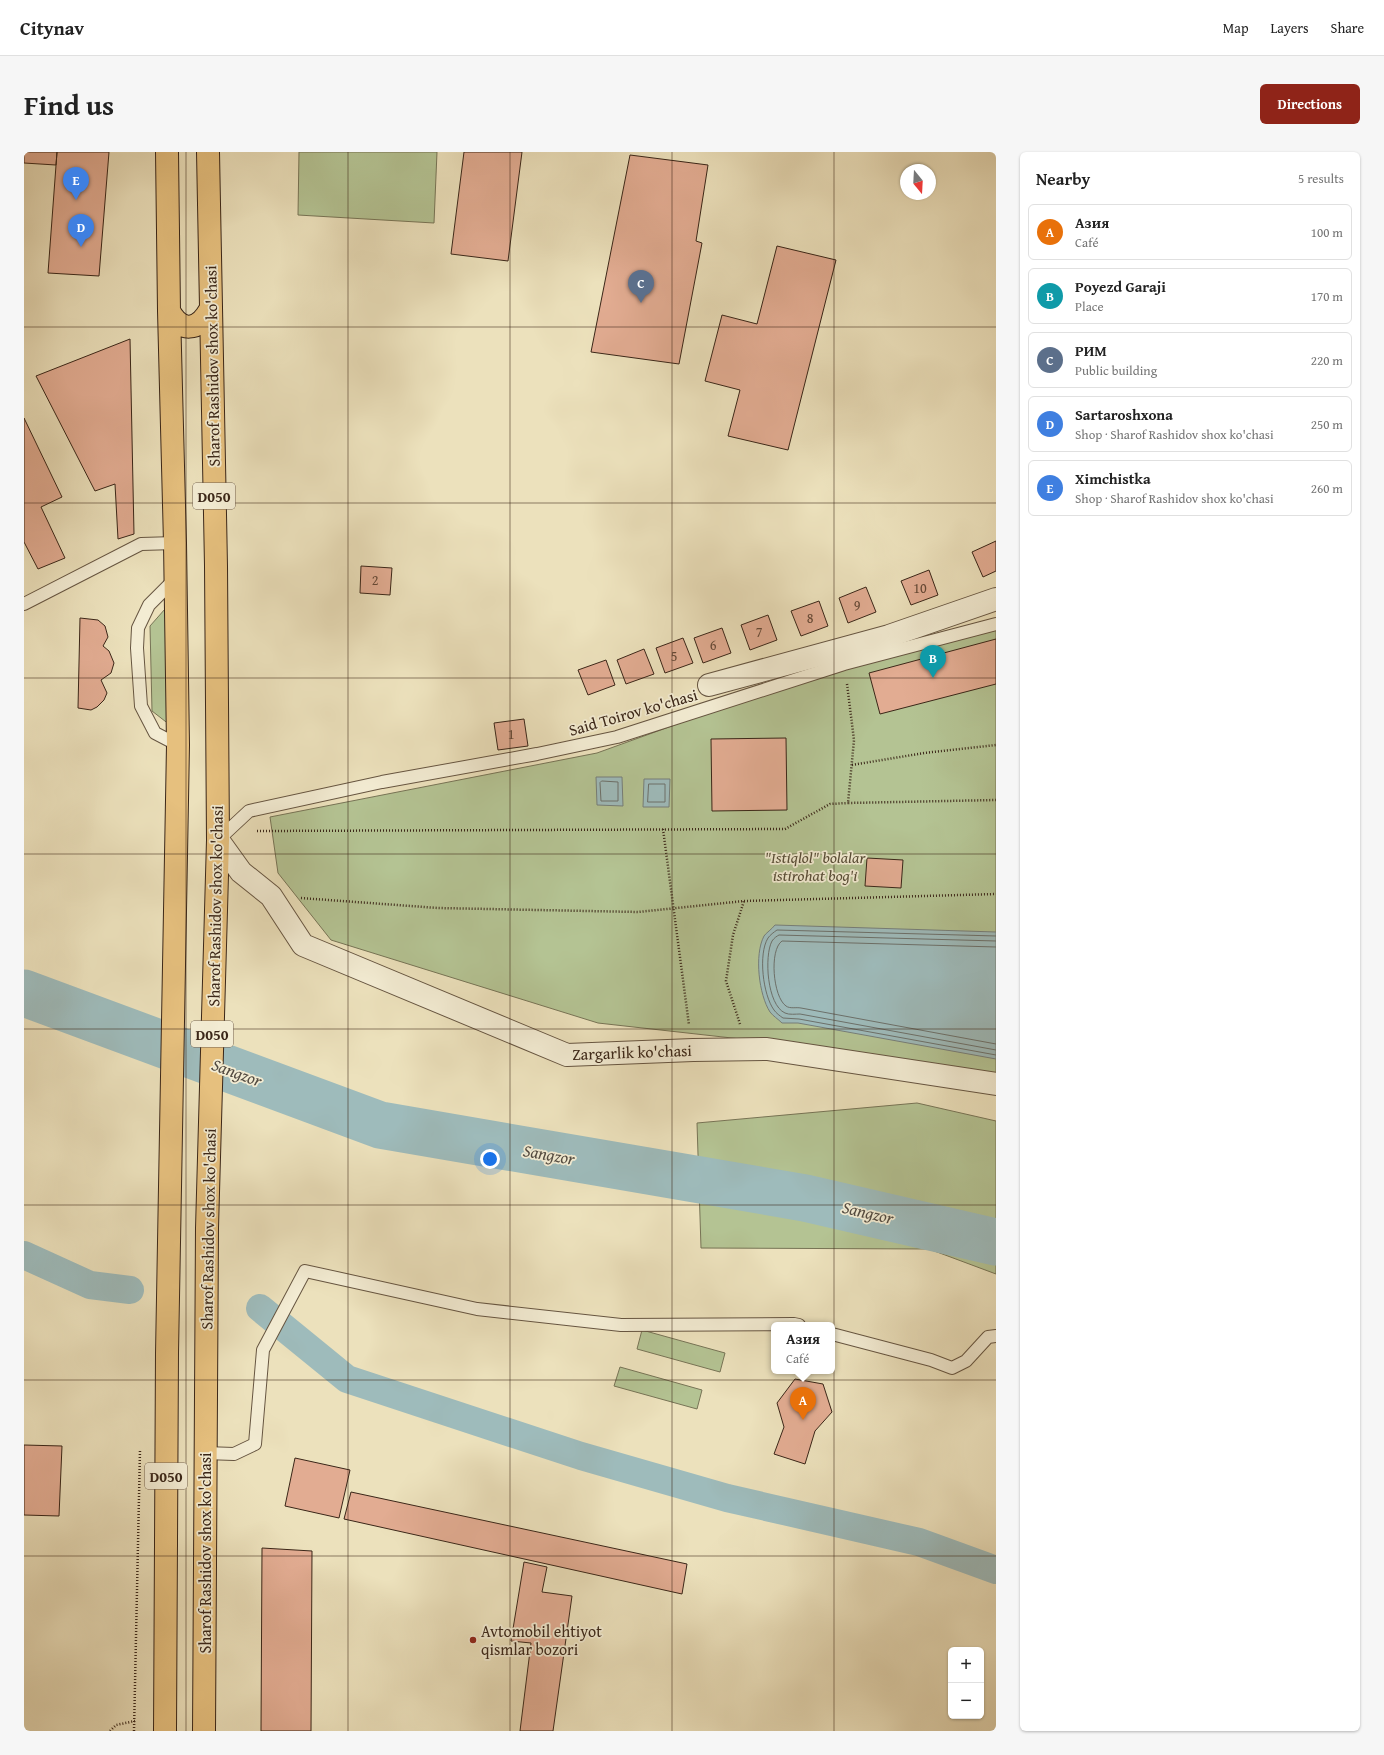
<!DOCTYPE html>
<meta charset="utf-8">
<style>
body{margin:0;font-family:"Gentium Book Plus",serif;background:#f6f6f6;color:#222}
.controls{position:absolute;right:12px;bottom:12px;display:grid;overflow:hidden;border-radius:6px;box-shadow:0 1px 3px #0004}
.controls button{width:36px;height:36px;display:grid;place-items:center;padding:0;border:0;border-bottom:1px solid #e0e0e0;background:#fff;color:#222;font:20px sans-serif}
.compass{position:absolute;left:876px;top:12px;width:36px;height:36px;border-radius:50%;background:#fff;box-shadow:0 1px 3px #0004;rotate:162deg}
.you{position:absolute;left:466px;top:1007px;width:14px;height:14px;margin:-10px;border:3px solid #fff;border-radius:50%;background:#1a73e8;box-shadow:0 0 0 6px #1a73e833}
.badge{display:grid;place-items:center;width:26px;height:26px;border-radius:50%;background:#8f2418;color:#fff;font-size:13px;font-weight:700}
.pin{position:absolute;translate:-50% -33px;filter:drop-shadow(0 1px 2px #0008)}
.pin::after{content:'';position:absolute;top:21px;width:14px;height:12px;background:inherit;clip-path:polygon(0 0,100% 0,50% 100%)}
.popup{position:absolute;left:747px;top:1170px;width:64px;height:52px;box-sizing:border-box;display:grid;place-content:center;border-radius:6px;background:#fff;filter:drop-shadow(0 1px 3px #0005);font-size:13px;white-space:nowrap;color:#767676}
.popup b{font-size:15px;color:#222}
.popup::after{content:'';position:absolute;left:50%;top:100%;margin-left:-8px;border:8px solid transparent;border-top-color:#fff}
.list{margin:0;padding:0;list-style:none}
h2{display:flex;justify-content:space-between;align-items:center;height:52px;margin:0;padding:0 16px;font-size:17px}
h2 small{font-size:13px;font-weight:400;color:#767676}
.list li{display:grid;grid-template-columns:26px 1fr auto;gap:12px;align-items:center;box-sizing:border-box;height:56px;margin:0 8px 8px;padding:0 8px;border:1px solid #e0e0e0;border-radius:6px}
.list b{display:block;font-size:15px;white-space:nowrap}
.list p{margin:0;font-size:13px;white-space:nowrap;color:#767676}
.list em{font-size:13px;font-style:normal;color:#767676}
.map{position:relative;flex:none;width:972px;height:1579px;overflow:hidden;border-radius:6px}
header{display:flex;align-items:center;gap:24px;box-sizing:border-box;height:56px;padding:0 20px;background:#fff;border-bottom:1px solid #e0e0e0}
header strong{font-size:19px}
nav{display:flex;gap:22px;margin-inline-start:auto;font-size:14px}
.intro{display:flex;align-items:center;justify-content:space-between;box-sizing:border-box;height:96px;padding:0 24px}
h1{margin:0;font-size:28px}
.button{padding:10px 18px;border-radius:6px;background:#8f2418;color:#fff;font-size:14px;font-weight:700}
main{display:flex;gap:24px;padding:0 24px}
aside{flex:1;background:#fff;border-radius:6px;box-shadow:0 1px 3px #0004}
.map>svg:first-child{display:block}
.green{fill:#b4c393;stroke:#777456}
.water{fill:#9ebbbb;stroke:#767f7a}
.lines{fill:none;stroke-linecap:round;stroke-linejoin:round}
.shore{stroke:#6c706a;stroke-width:1}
.canal{stroke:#9ebbbb;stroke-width:28}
.river{stroke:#9ebbbb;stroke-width:47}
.building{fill:#e2ac92;stroke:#3a2618}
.lane-casing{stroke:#665541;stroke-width:14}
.street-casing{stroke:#665541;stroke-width:24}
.primary-casing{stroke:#3a2618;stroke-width:24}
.path{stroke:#3a2618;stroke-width:2.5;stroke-dasharray:1 2;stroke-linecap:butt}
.lane{stroke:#f3ecd3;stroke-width:12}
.street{stroke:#f3ecd3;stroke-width:22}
.primary{stroke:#e6c07e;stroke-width:22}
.grid{fill:none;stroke:#3a2618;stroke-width:1;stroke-opacity:0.55}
.poi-dot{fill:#8f2418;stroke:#f3ecd3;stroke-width:1.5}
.labels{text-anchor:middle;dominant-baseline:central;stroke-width:3.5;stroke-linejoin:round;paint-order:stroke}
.number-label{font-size:14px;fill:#644836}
.shield{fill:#f3ecd3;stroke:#726150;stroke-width:1}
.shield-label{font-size:15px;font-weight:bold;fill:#3a2618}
.street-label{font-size:16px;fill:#3a2618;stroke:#f3ecd3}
.park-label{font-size:16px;font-style:italic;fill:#584d37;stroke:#f3ecd3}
.poi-label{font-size:16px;fill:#3a2618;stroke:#f3ecd3;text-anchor:start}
.water-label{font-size:17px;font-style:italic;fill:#534b41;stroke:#f3ecd3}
</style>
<header>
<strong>Citynav</strong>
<nav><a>Map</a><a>Layers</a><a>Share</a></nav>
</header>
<div class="intro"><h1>Find us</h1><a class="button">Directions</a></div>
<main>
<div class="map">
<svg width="972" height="1579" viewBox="0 0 972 1579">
<rect width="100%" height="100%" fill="#ece1bc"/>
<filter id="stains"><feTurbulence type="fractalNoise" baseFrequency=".005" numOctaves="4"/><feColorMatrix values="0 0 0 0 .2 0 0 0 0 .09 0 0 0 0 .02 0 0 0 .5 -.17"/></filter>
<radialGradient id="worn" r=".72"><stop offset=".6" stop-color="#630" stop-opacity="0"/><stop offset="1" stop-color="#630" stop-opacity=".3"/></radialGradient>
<path class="green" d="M275 0H413L410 71 274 63Z
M141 457 146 573 128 559 126 474Z
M972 476V925L815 898 574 871 307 788 254 721 246 665 573 601 747 538Z
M893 951 972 969V1122L905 1097 677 1096 673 971Z
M618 1178 701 1201 696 1220 613 1197Z
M596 1215 678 1238 673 1257 590 1234Z"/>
<path class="water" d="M572 625H598L599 654 573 653Z
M620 627H646L645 655H619Z
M751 773 972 780V907L774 871H758C754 867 749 864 746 860 735 843 730 803 740 784 742 781 748 777 751 773Z"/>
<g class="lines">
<path class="shore" d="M578 629 594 630V649H577L576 631Z
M625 632H641V650H624Z
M972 784 753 778C750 780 746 783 744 786 734 802 739 843 750 858 752 861 756 864 759 866L775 867 972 903
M972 789 755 783C753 784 750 786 748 789 740 804 743 853 761 861 765 863 772 862 776 862L972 898
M972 795 758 789C745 798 749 845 762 854 766 857 772 855 777 856L972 892"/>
<path class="canal" d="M0 1103 66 1133 106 1138
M236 1156 323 1227 557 1304 703 1346 895 1390 972 1418"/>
<path class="river" d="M0 841 356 973 781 1046 972 1090"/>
</g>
<path class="building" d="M0 0H33L32 13 0 11Z
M33 0H85L75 124 24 121Z
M440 0H498L484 109 427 102Z
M606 3 684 13 672 89 678 91 655 212 567 200Z
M753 94 812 108 764 298 704 284 716 238 681 229 698 163 733 172Z
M106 187 110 382 94 387 91 332 71 339 12 224Z
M0 266 38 345 17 355 41 406 14 417 0 390Z
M972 389V419L959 425 948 400Z
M337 414 368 416 366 443 336 441Z
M905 418 914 443 887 453 877 429Z
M842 435 852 460 824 471 815 446Z
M795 449 804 474 777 484 767 459Z
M744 463 753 488 726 498 717 473Z
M56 466 74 468 81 474 84 485 79 494 85 499 90 511 87 521 77 528 83 541 80 548 73 555 67 558 54 556Z
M698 476 707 501 679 511 670 486Z
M659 486 669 511 641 521 632 496Z
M972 487V532L856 562 845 521Z
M620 497 630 522 602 532 593 508Z
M582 508 591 533 564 543 554 518Z
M500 567 504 594 474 598 470 571Z
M762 586 763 658 688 659 687 587Z
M843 706 879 708 877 736 841 734Z
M771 1227 799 1232 808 1260 791 1279 781 1312 750 1302 760 1275 753 1251Z
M0 1293 38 1294 35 1364 0 1363Z
M271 1306 326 1318 315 1366 261 1354Z
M327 1340 663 1412 658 1442 320 1367Z
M238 1396 288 1399 287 1579H237Z
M500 1410 523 1415 518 1440 548 1444 529 1579H496L507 1491 487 1489Z"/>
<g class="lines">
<defs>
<path id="lane" d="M151 427 125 453 114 476 113 496 117 554 131 581 154 593
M0 452 117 392 151 391
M194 688 225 659 358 630 513 602 593 585 820 512 972 472
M808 1182 907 1208 928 1216 942 1209 964 1185 972 1184
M181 1301 210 1302 231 1292 239 1198 281 1119 453 1157 597 1173 770 1172 775 1173"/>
<path id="street" d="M685 533 865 484 972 447
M194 688 217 720 247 744 279 793 543 903 669 898 743 897 972 932"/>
<path id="primary" d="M145 159C157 181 174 179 186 158
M141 1579 143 1201 154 593 151 391 145 159 143 0
M180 1579 183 1076 194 688 192 414 184 0"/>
</defs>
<use href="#lane" class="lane-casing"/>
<use href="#street" class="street-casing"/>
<use href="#primary" class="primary-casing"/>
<path class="path" d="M823 532 830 588 824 651 972 648
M828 613 900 601 972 593
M639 677 665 873
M233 679 761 677 806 652 824 651
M277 746 414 756 614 760 720 749 972 742
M716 872 702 829 709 783 720 749
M86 1579 92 1573 111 1569
M110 1579 116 1298"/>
<use href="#lane" class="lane"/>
<use href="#street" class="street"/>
<use href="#primary" class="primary"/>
</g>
<path class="grid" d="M162 0V1579M324 0V1579M486 0V1579M648 0V1579M810 0V1579M0 175H972M0 351H972M0 526H972M0 702H972M0 877H972M0 1053H972M0 1228H972M0 1404H972"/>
<circle class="poi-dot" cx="449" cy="1488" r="4"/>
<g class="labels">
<g class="number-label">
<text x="351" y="428">2</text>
<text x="896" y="436">10</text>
<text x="833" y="453">9</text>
<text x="786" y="466">8</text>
<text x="735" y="480">7</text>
<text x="689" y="493">6</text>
<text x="650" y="504">5</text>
<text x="487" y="582">1</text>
</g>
<g class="shield">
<rect x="169" y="331" width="42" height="26" rx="3"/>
<rect x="167" y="869" width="42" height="26" rx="3"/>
<rect x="121" y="1311" width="42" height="26" rx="3"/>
</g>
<g class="shield-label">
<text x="190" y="344">D050</text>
<text x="188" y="882">D050</text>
<text x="142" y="1324">D050</text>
</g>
<g class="street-label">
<text transform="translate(188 214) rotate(-91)">Sharof Rashidov shox ko'chasi</text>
<text transform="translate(609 560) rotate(-16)">Said Toirov ko'chasi</text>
<text transform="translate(191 754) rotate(-89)">Sharof Rashidov shox ko'chasi</text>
<text transform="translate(608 900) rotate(-2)">Zargarlik ko'chasi</text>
<text transform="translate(184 1077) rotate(-89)">Sharof Rashidov shox ko'chasi</text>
<text transform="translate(181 1401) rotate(-90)">Sharof Rashidov shox ko'chasi</text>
</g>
<g class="park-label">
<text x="791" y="705">"Istiqlol" bolalar<tspan x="791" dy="18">istirohat bog'i</tspan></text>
</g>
<g class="poi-label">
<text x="457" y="1479">Avtomobil ehtiyot<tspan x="457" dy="18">qismlar bozori</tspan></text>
</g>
<g class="water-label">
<text transform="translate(213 920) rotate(20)">Sangzor</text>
<text transform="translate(525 1002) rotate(10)">Sangzor</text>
<text transform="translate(844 1060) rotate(13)">Sangzor</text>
</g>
</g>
<rect width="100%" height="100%" filter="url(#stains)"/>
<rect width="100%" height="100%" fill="url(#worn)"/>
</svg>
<div class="controls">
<button>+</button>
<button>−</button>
</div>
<svg class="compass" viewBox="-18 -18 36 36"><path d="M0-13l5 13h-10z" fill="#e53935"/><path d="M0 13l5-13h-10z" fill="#767676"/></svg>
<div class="you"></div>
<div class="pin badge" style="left:779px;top:1268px;background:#e8710a">A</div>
<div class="popup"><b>Азия</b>Café</div>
<div class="pin badge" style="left:909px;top:526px;background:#0f9aa8">B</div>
<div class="pin badge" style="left:617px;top:151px;background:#5c6f8a">C</div>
<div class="pin badge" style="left:57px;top:95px;background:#3f7fe0">D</div>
<div class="pin badge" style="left:52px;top:48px;background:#3f7fe0">E</div>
</div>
<aside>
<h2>Nearby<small>5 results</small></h2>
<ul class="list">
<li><span class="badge" style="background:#e8710a">A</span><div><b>Азия</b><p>Café</p></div><em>100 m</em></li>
<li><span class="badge" style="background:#0f9aa8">B</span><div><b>Poyezd Garaji</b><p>Place</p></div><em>170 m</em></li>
<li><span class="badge" style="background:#5c6f8a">C</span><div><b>РИМ</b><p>Public building</p></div><em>220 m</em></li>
<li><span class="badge" style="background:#3f7fe0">D</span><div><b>Sartaroshxona</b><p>Shop · Sharof Rashidov shox ko'chasi</p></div><em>250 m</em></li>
<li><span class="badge" style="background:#3f7fe0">E</span><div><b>Ximchistka</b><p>Shop · Sharof Rashidov shox ko'chasi</p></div><em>260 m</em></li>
</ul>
</aside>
</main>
